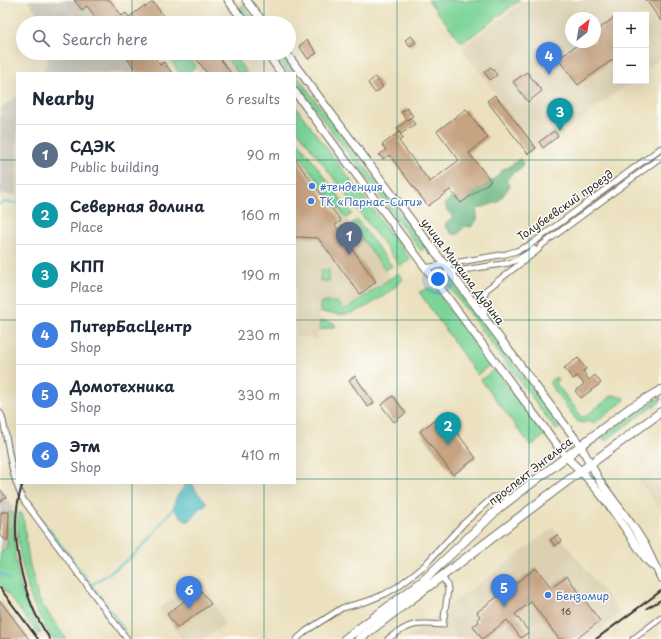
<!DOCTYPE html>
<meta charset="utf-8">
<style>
body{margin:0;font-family:"Playpen Sans",sans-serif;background:#f2f2f3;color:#1f2937}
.controls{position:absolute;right:12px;top:12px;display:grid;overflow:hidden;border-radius:0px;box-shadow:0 4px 16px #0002}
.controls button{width:36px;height:36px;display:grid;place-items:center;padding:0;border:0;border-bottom:1px solid #e0e1e3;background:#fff;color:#1f2937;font:20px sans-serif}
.compass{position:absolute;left:565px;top:12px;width:36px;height:36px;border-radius:50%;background:#fff;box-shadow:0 4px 16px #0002;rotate:31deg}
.you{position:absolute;left:438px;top:279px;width:14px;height:14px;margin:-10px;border:3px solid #fff;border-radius:50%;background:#1a73e8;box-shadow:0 0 0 6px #1a73e833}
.badge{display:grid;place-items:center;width:26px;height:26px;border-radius:50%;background:#7c3aed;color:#fff;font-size:13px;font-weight:700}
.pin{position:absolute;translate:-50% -33px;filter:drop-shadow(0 1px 2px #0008)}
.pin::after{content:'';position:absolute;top:21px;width:14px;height:12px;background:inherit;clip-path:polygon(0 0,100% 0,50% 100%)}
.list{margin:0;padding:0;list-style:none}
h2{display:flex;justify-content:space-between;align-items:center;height:52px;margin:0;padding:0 16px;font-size:17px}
h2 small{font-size:13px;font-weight:400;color:#747a83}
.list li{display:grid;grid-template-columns:26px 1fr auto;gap:12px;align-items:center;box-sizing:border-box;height:60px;padding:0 16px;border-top:1px solid #e0e1e3}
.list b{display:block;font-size:15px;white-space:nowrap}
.list p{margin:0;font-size:13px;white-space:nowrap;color:#747a83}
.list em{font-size:13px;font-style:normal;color:#747a83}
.icon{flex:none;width:22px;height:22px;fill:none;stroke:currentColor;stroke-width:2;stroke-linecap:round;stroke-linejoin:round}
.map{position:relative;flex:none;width:661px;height:639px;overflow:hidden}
.search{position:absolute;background:#fff;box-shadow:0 4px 16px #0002;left:16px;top:16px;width:280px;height:44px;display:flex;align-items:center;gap:10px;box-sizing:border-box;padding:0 14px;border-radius:22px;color:#747a83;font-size:15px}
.panel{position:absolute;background:#fff;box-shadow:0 4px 16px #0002;left:16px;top:72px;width:280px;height:412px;border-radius:0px}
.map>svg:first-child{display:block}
.built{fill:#dbd0b1;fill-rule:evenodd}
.industrial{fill:#c8c4b8}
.green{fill:#7dd499;stroke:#548062}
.forest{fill:#66b681;stroke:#487056}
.water{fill:#4ebdc4;stroke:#3c7478}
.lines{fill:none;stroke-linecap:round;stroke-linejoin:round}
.stream{stroke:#4ebdc4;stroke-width:2}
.building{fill:#c6a381}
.street-casing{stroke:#6e6b5f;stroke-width:7}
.secondary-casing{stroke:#6e6b5f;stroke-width:9}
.primary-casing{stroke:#6e6b5f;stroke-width:10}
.street{stroke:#fff;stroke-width:5}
.secondary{stroke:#fff;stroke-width:7}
.primary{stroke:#fff;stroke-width:8}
.rail{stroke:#2b2b2b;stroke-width:2}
.grid{fill:none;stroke:#0f766e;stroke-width:1;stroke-opacity:0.55}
.shop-dot{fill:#3f7fe0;stroke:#fdfcf7;stroke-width:1.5}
.labels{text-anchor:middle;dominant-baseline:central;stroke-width:3;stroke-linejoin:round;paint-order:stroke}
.number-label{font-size:9px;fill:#524940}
.shop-label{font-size:11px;fill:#366cbe;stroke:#fdfcf7;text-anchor:start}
.street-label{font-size:11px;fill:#2b2b2b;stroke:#fdfcf7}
</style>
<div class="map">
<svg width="661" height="639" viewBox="0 0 661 639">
<rect width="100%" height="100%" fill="#fdfcf7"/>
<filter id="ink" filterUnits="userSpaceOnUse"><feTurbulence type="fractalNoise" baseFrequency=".025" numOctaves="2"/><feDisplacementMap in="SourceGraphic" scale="8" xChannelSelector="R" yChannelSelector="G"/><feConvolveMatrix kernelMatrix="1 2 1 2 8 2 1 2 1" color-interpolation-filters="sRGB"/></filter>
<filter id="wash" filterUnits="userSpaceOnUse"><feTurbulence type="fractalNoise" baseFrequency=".012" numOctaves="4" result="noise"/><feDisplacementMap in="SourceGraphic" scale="16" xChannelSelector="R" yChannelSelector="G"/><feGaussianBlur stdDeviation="0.9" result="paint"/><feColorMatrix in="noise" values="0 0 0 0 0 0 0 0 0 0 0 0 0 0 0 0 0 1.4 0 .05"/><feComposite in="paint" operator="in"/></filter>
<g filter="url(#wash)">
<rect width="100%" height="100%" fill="#ebe1bf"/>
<path class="built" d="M526 0H661V58L646 69V15H616V81H631L540 151 461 48ZM571 18H595V42H571Z
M199 53H223L238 73H200L190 59Z
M295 150 391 278 345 310 340 303H320L317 339 295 336Z
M661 465V510L639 481Z
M553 528 621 614 588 639H405Z
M202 578 225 624 205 639H182L159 608Z"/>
<path class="industrial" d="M27 0H82L100 23H45Z
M49 53H123L138 73H42L49 57Z
M17 96V195L0 194V109Z
M0 489 14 508 9 512 7 548 0 554Z"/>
<path class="green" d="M428 0H520L462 43Z
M243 5 257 23H251L239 8Z
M177 53H192L194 56 190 60 196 67 187 73H179L170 58Z
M223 53H232L247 73H238Z
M273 53H280L295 73H288Z
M295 73 426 248 421 251 295 82Z
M295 106 410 259 400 266 295 127Z
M298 141 352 214 346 218 295 150V143Z
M357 220 392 266 385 270 351 224Z
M321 270H329V281H320Z
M398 273 403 279C394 290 365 310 351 313 341 316 330 313 320 312V303L337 302 345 310Z
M449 279 452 281 561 427 556 430 447 284V281Z
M429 288 437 291 490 363V365L477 375 419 292Z
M320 321 334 323 336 326 335 327 319 330Z
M494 370H496L545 435 531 446 481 380Z
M556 377 558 380 555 382 583 418 613 395 624 398 625 400 594 423 592 421 582 423 577 421 550 384 551 380Z
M661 397V401L640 415 605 441 602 437 636 411Z
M9 512H13L14 514C13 542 15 575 26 601 30 612 36 622 41 633L38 634 0 584V554L7 548Z
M19 512 23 516 29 561 38 598 66 639H53C46 629 38 615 33 603 25 580 13 536 19 512Z"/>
<path class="forest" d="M519 159 522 161 523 164 520 169 512 173 506 181 510 186 498 202 477 209V220L471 227 465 226 457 235 451 233 445 226 446 223 453 217 447 210 445 203 454 196 461 204 495 178 503 169 509 167Z"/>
<path class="water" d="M188 483H192L196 491 207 503 204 507H200L192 518 187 522 173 509 176 498 186 484Z"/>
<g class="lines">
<path class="stream" d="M0 204 4 202 17 203
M39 516 114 615 124 630
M0 573 10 580
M91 585C110 573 130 560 146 543 156 533 162 519 173 509"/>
</g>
<g id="blocks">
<path class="building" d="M74 0H110L122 16 126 13 129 17 144 6 146 7 153 2 164 16 155 23H100L87 6 82 10Z
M646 0H661V21Z
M616 16V57L578 85 558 59 581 42H595V32Z
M411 36 416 42 410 46 405 40Z
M307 40 317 53 308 59 299 46Z
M123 53H151L160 65 164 62 172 73H138Z
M200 53H216L231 73H207L195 57Z
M491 67 497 75 490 80 484 72Z
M527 72 542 91 528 102 513 82Z
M375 77 383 87 375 93 368 83Z
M495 95 536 148 528 154 487 101Z
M407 108 413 116 407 120 401 112Z
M466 109 488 138 469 153 491 181 461 203 450 190 428 206 389 155 383 159 379 155 386 150 382 145 399 132 403 138 399 141 430 182 459 160 437 131Z
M410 118 415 124 401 134 397 128Z
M554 131 558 136 543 148 539 142Z
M295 159 341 221 335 225 376 282 360 294 318 238 295 237Z
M578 358 586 369 583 371 589 380 595 375 601 383 581 398 575 391 584 384 577 376 573 379 564 368Z
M355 376 374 403 368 407 349 380Z
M393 396 406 413 394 422 381 405Z
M443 414 476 458 453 475 420 431Z
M0 489 6 497 0 502Z
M1 512H9L8 541 0 536Z
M557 535 562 541 555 546 550 540Z
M536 568 551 587 567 576 600 621 576 639H559L531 602 515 614 529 632 521 638 507 620 482 639 473 626 479 622 477 619 480 617 477 612Z
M196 584 211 604 177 628 167 614 192 595 188 590Z
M0 601 29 639H0Z"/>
</g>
</g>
<g filter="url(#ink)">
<use href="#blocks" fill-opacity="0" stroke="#6e6b5f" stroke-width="1"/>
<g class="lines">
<defs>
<path id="street" d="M425 268 506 254 516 251 530 245 661 148
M432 278 450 272 509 263 517 260 534 249
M485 318 483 299 486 290 538 250 542 245 661 157
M0 413 2 416C9 445 10 476 24 501L127 639
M297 639 306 631 342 608 368 601 385 594 397 587 424 566 463 524 493 497 504 496 511 499
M388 639C411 622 417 623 443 625L448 590 447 585 442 576
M633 639 661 618"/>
<path id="secondary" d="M228 0 245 23
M246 0 264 23
M267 53 281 73
M286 53 580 445 601 483 632 525 645 545 661 578
M295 92 566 457C599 486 621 523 646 559L653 566"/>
<path id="primary" d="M345 639 423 581 499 508 630 408 661 390
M359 639 562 485 661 412"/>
</defs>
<use href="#street" class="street-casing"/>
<use href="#secondary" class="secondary-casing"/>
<use href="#primary" class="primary-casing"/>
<use href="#street" class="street"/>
<use href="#secondary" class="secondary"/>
<use href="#primary" class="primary"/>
<path class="rail" d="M23 483C6 530 22 599 50 639
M0 588 38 639
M647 608 661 600
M596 639 661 591"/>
</g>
</g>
<path class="grid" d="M132 0V23M264 0V23M397 0V639M529 0V639M132 53V73M264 53V73M0 160H17M295 160H661M0 320H17M295 320H661M0 479H17M295 479H661M132 483V639M264 483V639"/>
<g class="shop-dot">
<circle cx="312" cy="186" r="4"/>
<circle cx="311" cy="201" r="4"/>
<circle cx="548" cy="595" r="4"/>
</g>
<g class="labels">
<g class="number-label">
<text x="566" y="611">16</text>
</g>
<g class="shop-label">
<text x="320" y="186">#тенденция</text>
<text x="319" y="201">ТК «Парнас-Сити»</text>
<text x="556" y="595">Бензомир</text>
</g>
<g class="street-label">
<text transform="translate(565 205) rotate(-35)">Толубеевский проезд</text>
<text transform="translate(463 271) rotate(53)">улица Михаила Дудина</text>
<text transform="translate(530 471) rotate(-38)">проспект Энгельса</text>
</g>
</g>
</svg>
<div class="controls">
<button>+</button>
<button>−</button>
</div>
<svg class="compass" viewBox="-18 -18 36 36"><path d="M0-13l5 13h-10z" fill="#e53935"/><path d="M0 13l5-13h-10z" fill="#747a83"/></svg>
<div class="you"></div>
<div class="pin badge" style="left:349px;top:255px;background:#5c6f8a">1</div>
<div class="pin badge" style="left:448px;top:445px;background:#0f9aa8">2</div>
<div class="pin badge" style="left:560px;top:131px;background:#0f9aa8">3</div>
<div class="pin badge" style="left:549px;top:75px;background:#3f7fe0">4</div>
<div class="pin badge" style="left:504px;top:607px;background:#3f7fe0">5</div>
<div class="pin badge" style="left:189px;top:609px;background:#3f7fe0">6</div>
<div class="search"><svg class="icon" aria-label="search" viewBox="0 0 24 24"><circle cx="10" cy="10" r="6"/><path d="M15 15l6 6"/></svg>Search here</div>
<section class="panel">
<h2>Nearby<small>6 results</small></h2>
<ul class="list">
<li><span class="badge" style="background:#5c6f8a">1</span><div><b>СДЭК</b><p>Public building</p></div><em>90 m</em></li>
<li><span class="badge" style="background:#0f9aa8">2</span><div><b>Северная долина</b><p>Place</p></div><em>160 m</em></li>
<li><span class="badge" style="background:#0f9aa8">3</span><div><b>КПП</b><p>Place</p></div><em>190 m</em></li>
<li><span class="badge" style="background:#3f7fe0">4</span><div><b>ПитерБасЦентр</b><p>Shop</p></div><em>230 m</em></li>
<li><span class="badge" style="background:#3f7fe0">5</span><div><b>Домотехника</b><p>Shop</p></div><em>330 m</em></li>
<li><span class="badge" style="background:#3f7fe0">6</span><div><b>Этм</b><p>Shop</p></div><em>410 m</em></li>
</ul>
</section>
</div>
